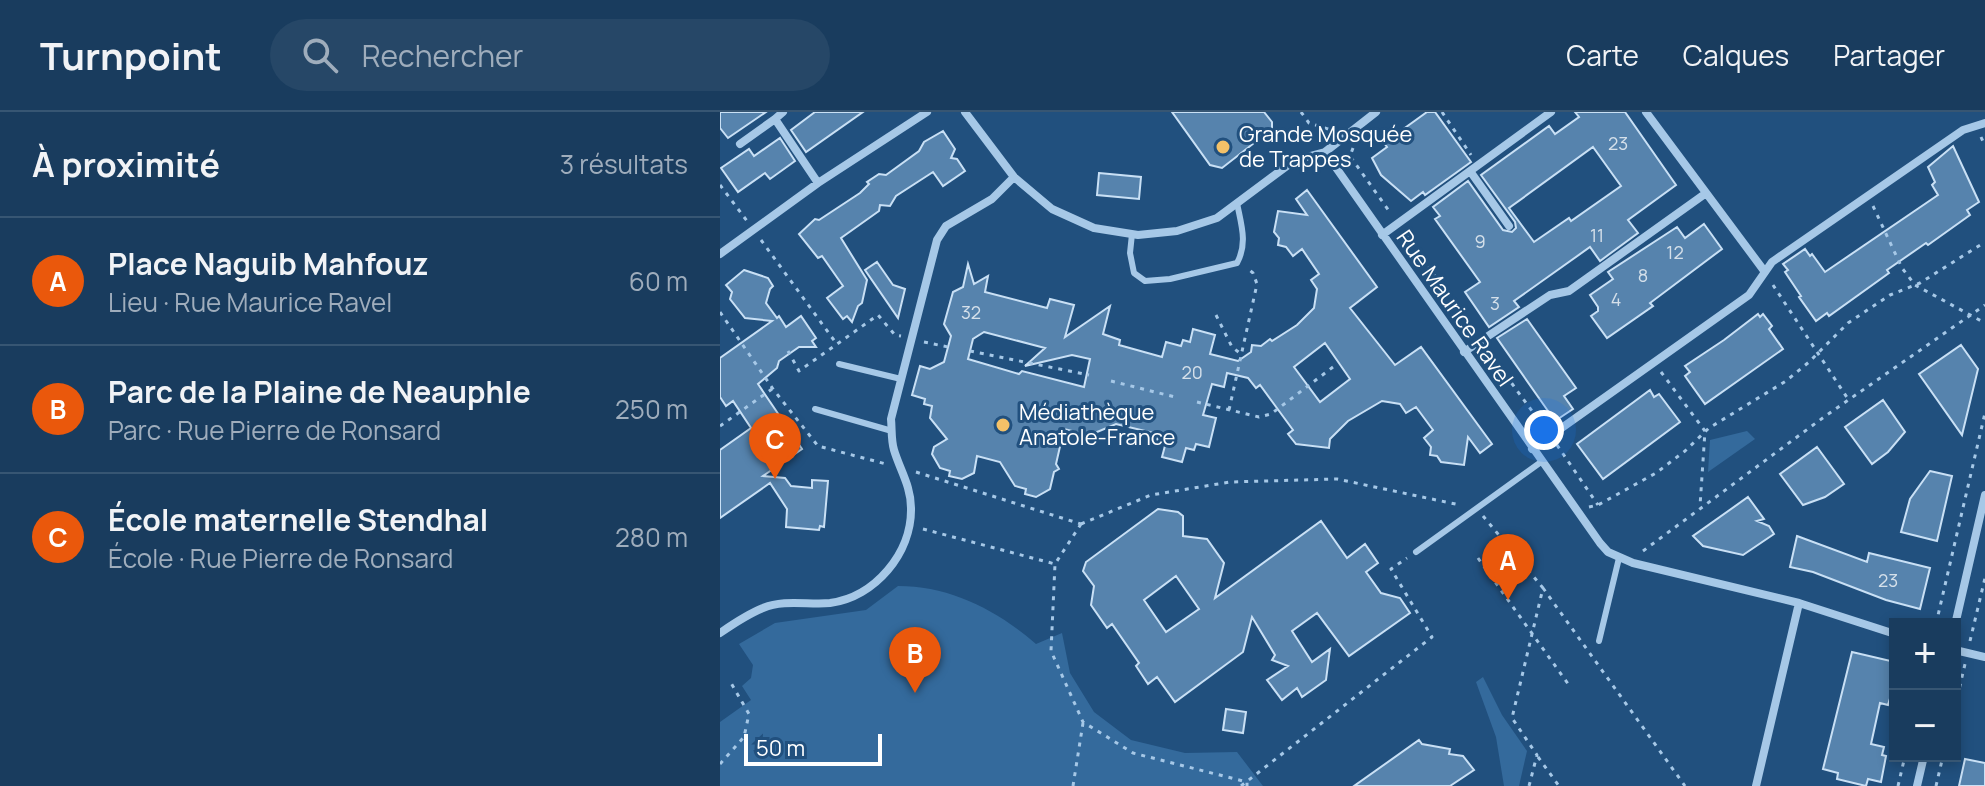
<!DOCTYPE html>
<html lang="fr">
<meta charset="utf-8">
<style>
body{margin:0;font-family:Manrope,sans-serif;background:#264767;color:#f1f3f6}
.controls{position:absolute;right:24px;bottom:24px;display:grid;overflow:hidden;border-radius:0px;box-shadow:0 4px 12px #0003}
.controls button{width:72px;height:72px;display:grid;place-items:center;padding:0;border:0;border-bottom:2px solid #375673;background:#193c5e;color:#f1f3f6;font:40px sans-serif}
.scale{position:absolute;left:24px;bottom:20px;width:138px;box-sizing:border-box;padding-left:8px;border:4px solid #fff;border-top:0;font-size:22px;line-height:28px;white-space:nowrap;color:#fff;-webkit-text-stroke:6px #21507e;paint-order:stroke}
.you{position:absolute;left:824px;top:318px;width:28px;height:28px;margin:-20px;border:6px solid #fff;border-radius:50%;background:#1a73e8;box-shadow:0 0 0 12px #1a73e833}
.badge{display:grid;place-items:center;width:52px;height:52px;border-radius:50%;background:#ea580c;color:#fff;font-size:26px;font-weight:700}
.pin{position:absolute;translate:-50% -66px;filter:drop-shadow(0 2px 4px #0008)}
.pin::after{content:'';position:absolute;top:42px;width:28px;height:24px;background:inherit;clip-path:polygon(0 0,100% 0,50% 100%)}
.list{margin:0;padding:0;list-style:none}
h2{display:flex;justify-content:space-between;align-items:center;height:104px;margin:0;padding:0 32px;font-size:34px}
h2 small{font-size:26px;font-weight:400;color:#9fadbc}
.list li{display:grid;grid-template-columns:52px 1fr auto;gap:24px;align-items:center;box-sizing:border-box;height:128px;padding:0 32px;border-top:2px solid #375673}
.list b{display:block;font-size:30px;white-space:nowrap}
.list p{margin:0;font-size:26px;white-space:nowrap;color:#9fadbc}
.list em{font-size:26px;font-style:normal;color:#9fadbc}
.icon{flex:none;width:44px;height:44px;fill:none;stroke:currentColor;stroke-width:2;stroke-linecap:round;stroke-linejoin:round}
.map{position:relative;flex:none;width:1265px;height:674px;overflow:hidden}
header{display:flex;align-items:center;gap:48px;box-sizing:border-box;height:112px;padding:0 40px;background:#193c5e;border-bottom:2px solid #375673}
header strong{font-size:38px}
nav{display:flex;gap:44px;margin-inline-start:auto;font-size:28px}
.search{width:560px;height:72px;background:#264767;display:flex;align-items:center;gap:20px;box-sizing:border-box;padding:0 28px;border-radius:44px;color:#9fadbc;font-size:30px}
main{display:flex}
aside{flex:1;background:#193c5e}
.map>svg:first-child{display:block}
.green{fill:#346a9c}
.building{fill:#5683ad;stroke:#c9e0f5;stroke-width:2;fill-rule:evenodd}
.lines{fill:none;stroke-linecap:round;stroke-linejoin:round}
.path{stroke:#a6c8e7;stroke-width:3;stroke-dasharray:4 6;stroke-linecap:butt}
.service{stroke:#a6c8e7;stroke-width:6}
.minor{stroke:#a6c8e7;stroke-width:8}
.poi-dot{fill:#f3c168;stroke:#21507e;stroke-width:3}
.labels{text-anchor:middle;dominant-baseline:central;stroke-width:6;stroke-linejoin:round;paint-order:stroke}
.number-label{font-size:18px;fill:#d5e0ea}
.poi-label{font-size:22px;fill:#fff;stroke:#21507e;text-anchor:start}
.street-label{font-size:22px;fill:#fff;stroke:#21507e}
</style>
<header>
<strong>Turnpoint</strong>
<div class="search"><svg class="icon" aria-label="search" viewBox="0 0 24 24"><circle cx="10" cy="10" r="6"/><path d="M15 15l6 6"/></svg>Rechercher</div>
<nav><a>Carte</a><a>Calques</a><a>Partager</a></nav>
</header>
<main>
<aside>
<h2>À proximité<small>3 résultats</small></h2>
<ul class="list">
<li><span class="badge">A</span><div><b>Place Naguib Mahfouz</b><p>Lieu · Rue Maurice Ravel</p></div><em>60 m</em></li>
<li><span class="badge">B</span><div><b>Parc de la Plaine de Neauphle</b><p>Parc · Rue Pierre de Ronsard</p></div><em>250 m</em></li>
<li><span class="badge">C</span><div><b>École maternelle Stendhal</b><p>École · Rue Pierre de Ronsard</p></div><em>280 m</em></li>
</ul>
</aside>
<div class="map">
<svg width="1265" height="674" viewBox="0 0 1265 674">
<rect width="100%" height="100%" fill="#21507e"/>
<path class="green" d="M1027 319 1035 327 988 360 990 328Z
M178 474C230 474 277 498 316 532L342 521 350 561 374 600 411 628 465 641 517 640 543 674H0V610L31 588 22 574 31 566 33 553 19 532 55 511 146 498Z
M763 565 782 603 807 639 799 674H784L776 625 756 570Z"/>
<path class="building" d="M0 0H46L8 26 0 16Z
M95 0H143L86 40 71 18Z
M452 0H544L552 10V17L502 56 490 53Z
M707 0H715L751 50 705 83 703 80 691 89 661 63 652 46 667 35 664 31Z
M855 0H905L956 73 908 108 918 121 880 149 870 135 794 189 799 195 769 215 745 180 760 170 715 107 720 104 713 95 748 69 783 118 792 120 796 116 795 110 761 63 829 14 835 22 859 5ZM873 35 901 74 851 109 849 106 814 130 789 96Z
M223 19 235 37 231 46 237 47 245 59 223 74 213 60 176 84 170 94 160 93 159 99 121 126 147 168 142 191 138 194 132 210 127 204 123 207 107 186 123 174 102 144 98 146 79 122 95 107 99 108 140 81 149 72 147 70 159 62 166 63 199 39 204 30Z
M60 26 75 49 50 67 45 61 18 80 1 56 29 37 34 44Z
M1233 34 1259 90 1247 98 1250 103 1208 133 1206 131 1167 158 1169 161 1109 204 1107 201 1096 209 1079 185 1081 184 1065 160 1068 158 1063 152 1085 137 1090 144 1092 142 1105 160 1218 83 1212 73 1215 70 1208 55Z
M379 61 421 65 419 87 377 83Z
M587 78 657 175 630 196 675 253 701 235 772 332 760 341 748 325 744 353 721 350 717 344 710 343 711 335 704 326 713 318 696 295 686 301 680 292 662 289 628 309 610 327 609 336 576 332 568 322 573 318 540 273 536 276 528 266 507 261 504 275 492 272 483 303 496 306 489 335 476 332 474 338 466 336 462 350 442 345 446 330 437 328 438 322 396 312 377 320 376 325 344 317 336 352 339 357 334 360 330 377 316 385 305 382 306 377 295 374 280 350 257 344 254 361 242 367 229 364 230 359 220 356 212 342 214 335 227 327 210 306 212 294 204 292 205 287 192 283 200 254 210 257 224 250 231 224 224 212 233 180 243 175 248 152 254 172 268 164 265 180 327 196 330 187 354 193 345 225 390 194 383 222 400 228 399 233 442 245 446 230 461 234 463 228 470 230 473 217 495 223 490 242 518 249 531 240 532 233 541 234 550 227 552 229 577 213 594 196 597 177 591 168 599 162 582 137 573 144 566 135 558 133 559 126 554 120 558 99 587 103 576 87ZM264 220 325 236 305 254 352 243 370 247 364 275 302 259 299 262 248 247 253 227ZM605 231 630 267 600 290 574 255Z
M984 112 1002 137 930 191 933 194 887 226 871 204 878 199V195L870 183 893 167 888 160 957 115 965 126Z
M157 150 173 173 185 177 178 206 145 158Z
M24 158 48 166 53 174 50 177 46 191 57 206 59 204 66 215 81 204 96 226 92 229 96 235H79L59 249 57 256 38 272 82 337 43 364 65 366 71 374 92 376V368L108 369 104 415 100 414 99 418 66 415 67 397 50 371 0 406V338L31 316 13 289 6 294 0 285V246L52 209 25 206 10 187 12 180 6 173Z
M1038 202 1040 205 1043 202 1052 214 1049 217 1063 237 985 292 965 264 970 260 965 254 1004 228Z
M807 207 856 276 844 284 853 297 835 309 777 226Z
M1241 233 1258 257 1242 323 1199 262Z
M930 278 934 285 939 282 960 310 883 367 857 332Z
M1163 288 1185 320 1168 340 1152 352 1125 315Z
M1097 335 1124 372 1105 385 1083 393 1060 362Z
M1210 359 1232 364 1217 429 1181 420 1190 387Z
M1028 385 1044 407 1037 409 1049 414 1054 422 1023 443 983 434 973 424Z
M438 397 458 400 463 404V424L487 427 504 451 495 486 601 409 627 446 645 432 658 451 646 460 661 481 680 486 690 501 629 544 597 501 572 519 592 550 610 537 606 568 582 585 577 576 562 588 547 568 568 554 552 548 555 543 532 505 523 540 455 590 437 565 428 572 416 554 419 551 392 512 387 516 371 493 374 474 363 459 366 450ZM456 464 479 497 446 520 424 488Z
M1077 424 1147 450 1149 441 1210 456 1200 497 1166 488 1093 460 1070 455Z
M1132 540 1175 550V584L1171 583 1168 593 1160 591 1151 632 1164 635 1162 643 1166 644 1161 670 1148 667 1146 674 1117 667 1118 661 1103 657Z
M506 597 526 600 523 621 503 618Z
M699 628 702 632 730 637 729 642 743 644 754 658 730 674H634Z
M1245 647 1265 651V674H1239Z"/>
<g class="lines">
<path class="path" d="M581 0 589 11 611 18
M722 0 751 43
M1261 25 1265 34
M633 36 630 44 669 99
M0 73 27 109
M1153 94 1182 156 1195 173 1265 211
M685 122 752 217
M41 128 116 231
M1053 173 1128 287
M0 200 53 277 98 334 166 352
M496 203 512 235 521 242
M204 230 228 235
M68 239 79 259 158 203 175 223 181 224
M250 239 369 263
M768 239 823 314
M941 260 985 319 980 394
M391 269 455 285
M477 290 539 305 551 302 613 255
M509 298 537 172 533 161 527 156
M0 314 52 277
M837 333 878 393
M196 360 361 412
M869 395 878 393 936 361 965 339 989 316 1066 269 1089 250 1128 211 1170 183 1200 171 1265 130
M763 404 823 476 792 606 817 643 809 674
M361 412 431 383 510 370 617 367 740 393
M361 412 335 452 331 539 363 610 413 641 527 670V674
M203 417 335 452
M923 439 1104 305 1265 193
M758 446 851 576
M823 476 965 674
M1216 512 1265 301
M1250 529 1265 466
M1235 595 1245 552
M818 645 839 674
M0 652 24 625 29 602 11 571
M353 674 363 611
M521 674 712 525 671 457 687 446
M1178 674 1185 644
M1216 674 1223 644"/>
<path class="service" d="M412 122 410 141 414 161 425 169 450 167 517 151C528 131 521 112 517 91
M119 252 181 267
M95 297 172 319
M696 440 821 350
M879 529 899 446"/>
<path class="minor" d="M63 0 55 7 98 71
M245 0 294 65 332 97 374 116 418 123 457 119 497 106 575 48 605 40 656 0
M926 0 1045 160
M20 32 55 7
M605 40 880 431 888 440 913 451 1079 491 1175 522
M750 59 789 114
M662 123 831 0
M0 142 98 71 207 0
M744 240 830 183 849 179 982 84
M812 337 1029 183 1052 150 1243 18 1265 11
M1235 513 1265 383
M0 521C13 512 28 502 43 496 64 487 88 493 110 491 155 485 192 441 191 396 191 374 180 358 174 338 171 328 172 317 171 307L217 128 226 114 272 87 294 65
M1235 538 1265 545
M1036 674 1079 491
M1197 674 1204 644"/>
</g>
<g class="poi-dot">
<circle cx="503" cy="35" r="8"/>
<circle cx="283" cy="313" r="8"/>
</g>
<g class="labels">
<g class="number-label">
<text x="898" y="31">23</text>
<text x="877" y="123">11</text>
<text x="760" y="129">9</text>
<text x="955" y="140">12</text>
<text x="923" y="163">8</text>
<text x="896" y="187">4</text>
<text x="775" y="191">3</text>
<text x="251" y="200">32</text>
<text x="472" y="260">20</text>
<text x="1168" y="468">23</text>
</g>
<g class="poi-label">
<text x="519" y="22">Grande Mosquée<tspan x="519" dy="25">de Trappes</tspan></text>
<text x="299" y="300">Médiathèque<tspan x="299" dy="25">Anatole-France</tspan></text>
</g>
<g class="street-label">
<text transform="translate(735 196) rotate(55)">Rue Maurice Ravel</text>
</g>
</g>
</svg>
<div class="controls">
<button>+</button>
<button>−</button>
</div>
<div class="scale">50 m</div>
<div class="you"></div>
<div class="pin badge" style="left:788px;top:488px">A</div>
<div class="pin badge" style="left:195px;top:581px">B</div>
<div class="pin badge" style="left:55px;top:367px">C</div>
</div>
</main>
